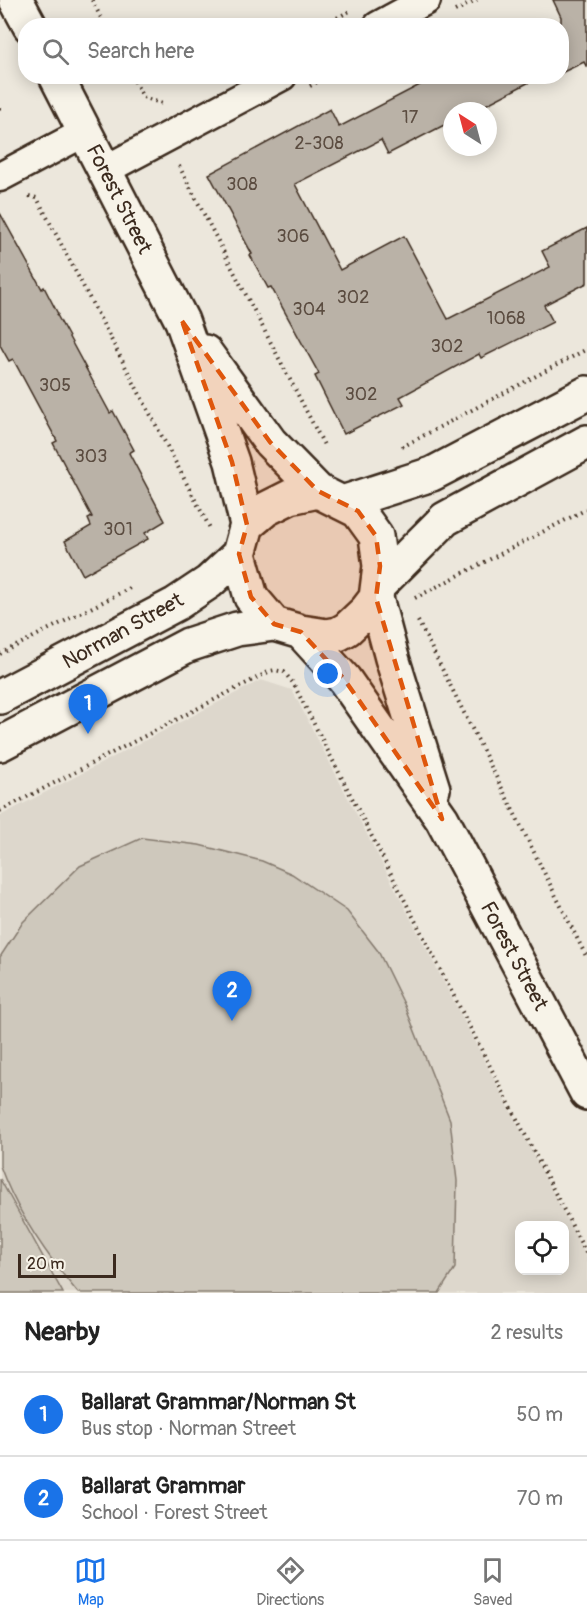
<!DOCTYPE html>
<meta charset="utf-8">
<style>
body{margin:0;font-family:Pangolin,sans-serif;background:#f6f6f6;color:#222}
.controls{position:absolute;right:18px;bottom:18px;display:grid;overflow:hidden;border-radius:12px;box-shadow:0 3px 15px #0003}
.controls button{width:54px;height:54px;display:grid;place-items:center;padding:0;border:0;border-bottom:2px solid #e0e0e0;background:#fff;color:#222;font:30px sans-serif}
.compass{position:absolute;left:443px;top:102px;width:54px;height:54px;border-radius:50%;background:#fff;box-shadow:0 3px 15px #0003;rotate:324deg}
.scale{position:absolute;left:18px;bottom:15px;width:98px;box-sizing:border-box;padding-left:6px;border:3px solid #3b2a1e;border-top:0;font-size:16px;line-height:21px;white-space:nowrap;color:#3b2a1e;-webkit-text-stroke:4px #f7f3e8;paint-order:stroke}
.you{position:absolute;left:328px;top:674px;width:21px;height:21px;margin:-15px;border:4px solid #fff;border-radius:50%;background:#1a73e8;box-shadow:0 0 0 9px #1a73e833}
.badge{display:grid;place-items:center;width:39px;height:39px;border-radius:50%;background:#1a73e8;color:#fff;font-size:20px;font-weight:700}
.pin{position:absolute;translate:-50% -50px;filter:drop-shadow(0 2px 3px #0008)}
.pin::after{content:'';position:absolute;top:32px;width:21px;height:18px;background:inherit;clip-path:polygon(0 0,100% 0,50% 100%)}
.list{margin:0;padding:0;list-style:none}
h2{display:flex;justify-content:space-between;align-items:center;height:78px;margin:0;padding:0 24px;font-size:26px}
h2 small{font-size:20px;font-weight:400;color:#767676}
.list li{display:grid;grid-template-columns:39px 1fr auto;gap:18px;align-items:center;box-sizing:border-box;height:84px;padding:0 24px;border-top:2px solid #e0e0e0}
.list b{display:block;font-size:22px;white-space:nowrap}
.list p{margin:0;font-size:20px;white-space:nowrap;color:#767676}
.list em{font-size:20px;font-style:normal;color:#767676}
.icon{flex:none;width:33px;height:33px;fill:none;stroke:currentColor;stroke-width:2;stroke-linecap:round;stroke-linejoin:round}
.map{position:relative;flex:none;width:587px;height:1293px;overflow:hidden}
.search{position:absolute;background:#fff;box-shadow:0 3px 15px #0003;left:18px;right:18px;top:18px;height:66px;display:flex;align-items:center;gap:15px;box-sizing:border-box;padding:0 21px;border-radius:24px;color:#767676;font-size:22px}
.sheet{height:246px;background:#fff}
nav{display:flex;justify-content:space-around;align-items:center;box-sizing:border-box;height:84px;border-top:2px solid #e0e0e0;background:#fff;font-size:16px;color:#767676}
nav a{display:grid;justify-items:center;gap:3px}
nav .on{color:#1a73e8}
.map>svg:first-child{display:block}
.built{fill:#ddd7cc;fill-rule:evenodd}
.green{fill:#cec8bc;stroke:#84796d;stroke-width:1.5}
.building{fill:#bab2a7;stroke:#3b2a1e;stroke-width:1.5}
.lines{fill:none;stroke-linecap:round;stroke-linejoin:round}
.street-casing{stroke:#3b2a1e;stroke-width:33}
.secondary-casing{stroke:#3b2a1e;stroke-width:38}
.path{stroke:#3b2a1e;stroke-width:4;stroke-dasharray:1.5 4.5;stroke-linecap:butt}
.street{stroke:#f7f3e8;stroke-width:28}
.secondary{stroke:#f7f3e8;stroke-width:33}
.marked{fill:#df570d;fill-opacity:0.2;stroke:#df570d;stroke-width:4.5;stroke-dasharray:12 8;stroke-linejoin:round}
.labels{text-anchor:middle;dominant-baseline:central;stroke-width:4.5;stroke-linejoin:round;paint-order:stroke}
.number-label{font-size:18px;fill:#5b4c40}
.street-label{font-size:21px;fill:#3b2a1e;stroke:#f7f3e8}
</style>
<div class="map">
<svg width="587" height="1293" viewBox="0 0 587 1293">
<rect width="100%" height="100%" fill="#ece7dc"/>
<filter id="ink" filterUnits="userSpaceOnUse"><feTurbulence type="fractalNoise" baseFrequency=".0167" numOctaves="2"/><feDisplacementMap in="SourceGraphic" scale="12" xChannelSelector="R" yChannelSelector="G"/><feConvolveMatrix kernelMatrix="1 2 1 2 8 2 1 2 1" color-interpolation-filters="sRGB"/></filter>
<g filter="url(#ink)">
<path class="built" d="M261 680 292 690 587 1258V1293H0V816ZM520 1226H564V1270H520Z"/>
<path class="green" d="M142 838 199 845 262 861 292 874 347 911 378 951 405 1006 450 1120 457 1181 455 1268 439 1293H78C48 1257 16 1211 0 1166V957L23 922 80 866Z
M0 1179 63 1293H0Z"/>
<path class="building" d="M553 0H587V68L584 62 561 73V17Z
M437 76H541L474 111H452V121L388 154 381 140 295 184 340 270 404 236 448 319 550 267 542 251 587 228V283L544 305 553 322 481 358 479 354 400 397 404 404 344 434 315 376 319 374 271 287 268 288 250 255 252 254 209 174 330 109 339 127Z
M0 213 42 289 44 287 58 314 57 315 110 413 113 411 134 450 129 453 165 521 145 533 148 539 83 575 65 541 91 526 88 519 92 517 53 443 57 441 13 359 9 361 0 345Z"/>
<g class="lines">
<defs>
<path id="street" d="M378 26 426 0
M105 170 282 76
M0 177 85 132"/>
<path id="secondary" d="M16 0 30 26
M56 76 182 321 232 462 247 525
M205 352 270 442 318 491
M318 491 358 511 376 536 380 566 376 598 366 611 347 629 338 634 327 636 301 632 274 624 251 597 239 554 247 525 266 509 290 497Z
M342 503 432 474 587 393
M379 585 445 519 587 442
M376 598 392 658 433 789
M301 632 344 679 442 819 587 1093
M0 697 176 604 209 582 239 554
M0 744 188 645 237 629 274 624"/>
</defs>
<use href="#street" class="street-casing"/>
<use href="#secondary" class="secondary-casing"/>
<path class="path" d="M92 0 105 26
M455 11 477 0
M321 26 350 11
M132 76 143 97 163 104
M310 86 328 76
M0 108V111
M179 166 325 447
M29 196 37 198 211 530
M402 447 587 349
M415 598 587 509
M418 621 587 958
M0 654 130 588
M0 811 270 671 275 670 284 672 293 683 587 1255"/>
<use href="#street" class="street"/>
<use href="#secondary" class="secondary"/>
</g>
</g>
<path class="marked" d="M182 321 270 442 318 491 358 511 376 536 380 566 376 598 442 819 344 679 301 632 274 624 251 597 239 554 247 525 232 462Z"/>
<g class="labels">
<g class="number-label">
<text x="410" y="117">17</text>
<text x="319" y="143">2-308</text>
<text x="242" y="184">308</text>
<text x="293" y="236">306</text>
<text x="353" y="297">302</text>
<text x="309" y="309">304</text>
<text x="506" y="318">1068</text>
<text x="447" y="346">302</text>
<text x="55" y="385">305</text>
<text x="361" y="394">302</text>
<text x="91" y="456">303</text>
<text x="118" y="529">301</text>
</g>
<g class="street-label">
<text transform="translate(119 199) rotate(63)">Forest Street</text>
<text transform="translate(123 631) rotate(-29)">Norman Street</text>
<text transform="translate(514 956) rotate(62)">Forest Street</text>
</g>
</g>
</svg>
<div class="controls">
<button><svg class="icon" aria-label="locate" viewBox="0 0 24 24"><circle cx="12" cy="12" r="6"/><path d="M12 2v4M12 18v4M2 12h4M18 12h4"/></svg></button>
</div>
<svg class="compass" viewBox="-18 -18 36 36"><path d="M0-13l5 13h-10z" fill="#e53935"/><path d="M0 13l5-13h-10z" fill="#767676"/></svg>
<div class="scale">20 m</div>
<div class="you"></div>
<div class="pin badge" style="left:88px;top:734px">1</div>
<div class="pin badge" style="left:232px;top:1021px">2</div>
<div class="search"><svg class="icon" aria-label="search" viewBox="0 0 24 24"><circle cx="10" cy="10" r="6"/><path d="M15 15l6 6"/></svg>Search here</div>
</div>
<section class="sheet">
<h2>Nearby<small>2 results</small></h2>
<ul class="list">
<li><span class="badge">1</span><div><b>Ballarat Grammar/Norman St</b><p>Bus stop · Norman Street</p></div><em>50 m</em></li>
<li><span class="badge">2</span><div><b>Ballarat Grammar</b><p>School · Forest Street</p></div><em>70 m</em></li>
</ul>
</section>
<nav>
<a class="on"><svg class="icon" aria-label="map" viewBox="0 0 24 24"><path d="M3 6l6-2 6 2 6-2v14l-6 2-6-2-6 2zM9 4v14M15 6v14"/></svg>Map</a>
<a><svg class="icon" aria-label="directions" viewBox="0 0 24 24"><path d="M12 3l9 9-9 9-9-9zM9 14v-3h6M13 9l2 2-2 2"/></svg>Directions</a>
<a><svg class="icon" aria-label="saved" viewBox="0 0 24 24"><path d="M7 4h10v16l-5-4-5 4z"/></svg>Saved</a>
</nav>
